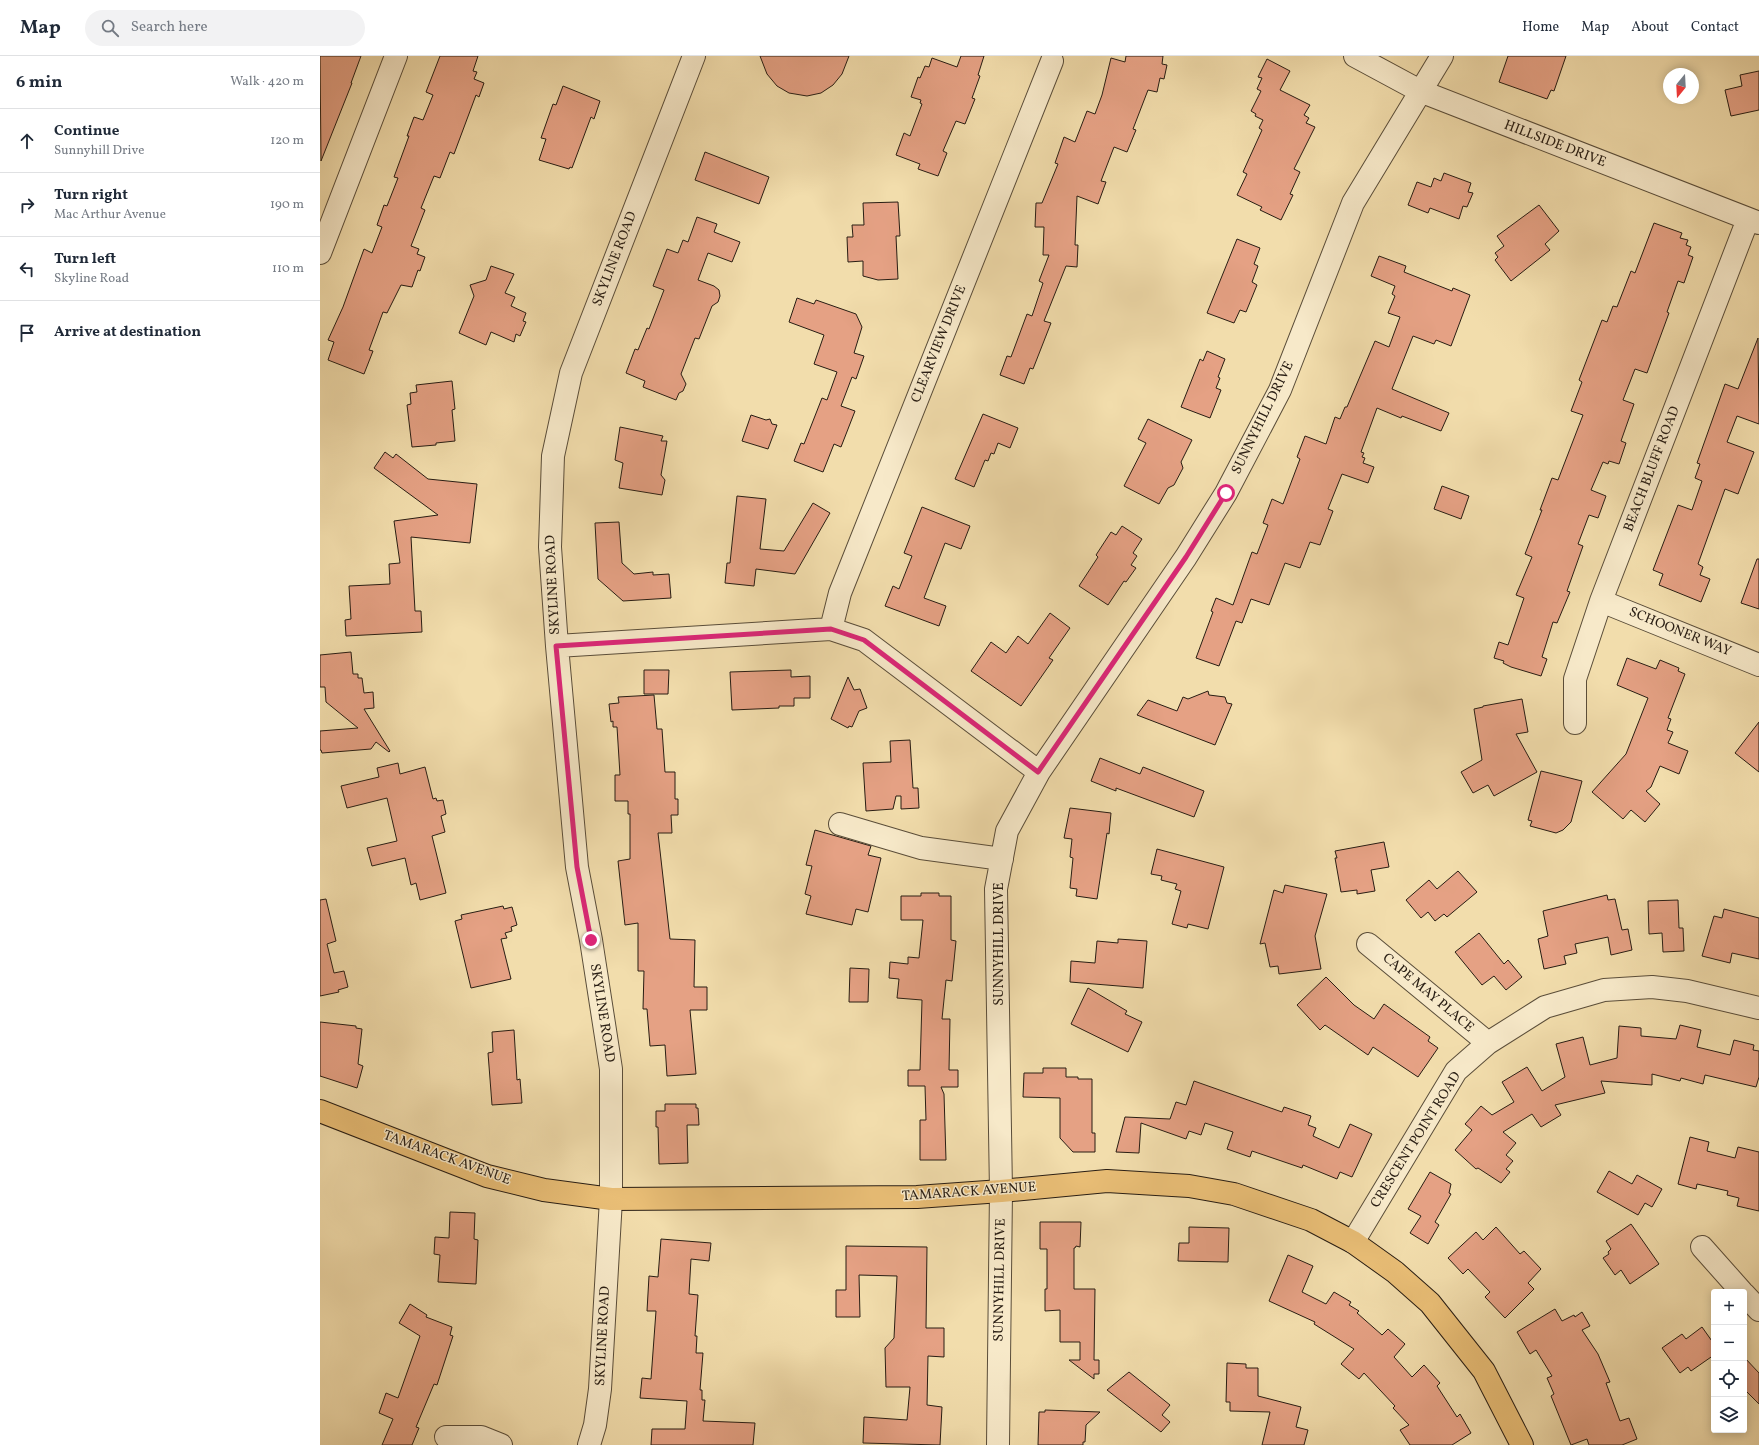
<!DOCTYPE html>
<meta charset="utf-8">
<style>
body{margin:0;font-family:Vollkorn,serif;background:#f2f2f3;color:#1f2937}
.controls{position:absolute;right:12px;bottom:12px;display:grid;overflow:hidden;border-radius:4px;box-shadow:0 2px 10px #0003}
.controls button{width:36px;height:36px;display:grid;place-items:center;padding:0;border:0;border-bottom:1px solid #e0e1e3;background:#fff;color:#1f2937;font:20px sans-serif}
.compass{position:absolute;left:1343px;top:12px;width:36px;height:36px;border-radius:50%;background:#fff;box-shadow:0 2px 10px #0003;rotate:198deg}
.stop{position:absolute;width:12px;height:12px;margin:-9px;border:3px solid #db2777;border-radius:50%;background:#fff}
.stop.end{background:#db2777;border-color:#fff;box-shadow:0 1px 4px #0008}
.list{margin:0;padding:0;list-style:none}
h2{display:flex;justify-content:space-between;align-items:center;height:52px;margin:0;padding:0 16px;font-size:17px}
h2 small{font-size:13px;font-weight:400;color:#747a83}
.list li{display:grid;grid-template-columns:26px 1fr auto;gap:12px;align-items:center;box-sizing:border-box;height:64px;padding:0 16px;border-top:1px solid #e0e1e3}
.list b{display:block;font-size:15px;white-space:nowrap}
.list p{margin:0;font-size:13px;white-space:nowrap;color:#747a83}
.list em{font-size:13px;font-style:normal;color:#747a83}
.icon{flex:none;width:22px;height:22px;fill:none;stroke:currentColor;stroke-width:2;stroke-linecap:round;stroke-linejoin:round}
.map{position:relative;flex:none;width:1439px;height:1389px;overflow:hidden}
header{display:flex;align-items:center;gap:24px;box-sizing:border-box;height:56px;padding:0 20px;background:#fff;border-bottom:1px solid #e0e1e3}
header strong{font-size:19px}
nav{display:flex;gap:22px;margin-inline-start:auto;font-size:14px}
.search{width:280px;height:36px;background:#f2f2f3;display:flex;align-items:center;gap:10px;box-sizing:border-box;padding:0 14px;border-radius:22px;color:#747a83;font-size:15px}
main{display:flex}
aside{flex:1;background:#fff}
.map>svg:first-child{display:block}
.building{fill:#e5a184;stroke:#281d13}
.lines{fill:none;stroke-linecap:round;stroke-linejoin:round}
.minor-casing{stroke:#5a4d39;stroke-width:24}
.major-casing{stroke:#281d13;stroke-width:24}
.minor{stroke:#f7e9c9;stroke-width:22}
.major{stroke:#e9be76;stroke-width:22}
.route{stroke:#db2777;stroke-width:5}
.labels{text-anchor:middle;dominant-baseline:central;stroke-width:3;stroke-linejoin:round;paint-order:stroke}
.street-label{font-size:14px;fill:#281d13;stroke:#f7e9c9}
</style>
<header>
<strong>Map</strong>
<div class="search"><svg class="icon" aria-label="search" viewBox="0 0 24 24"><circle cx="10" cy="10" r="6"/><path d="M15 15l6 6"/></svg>Search here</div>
<nav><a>Home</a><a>Map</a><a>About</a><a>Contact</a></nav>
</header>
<main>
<aside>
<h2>6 min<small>Walk · 420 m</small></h2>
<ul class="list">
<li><svg class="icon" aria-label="ahead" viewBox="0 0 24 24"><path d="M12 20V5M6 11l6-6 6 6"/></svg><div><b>Continue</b><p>Sunnyhill Drive</p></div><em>120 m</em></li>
<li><svg class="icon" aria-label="right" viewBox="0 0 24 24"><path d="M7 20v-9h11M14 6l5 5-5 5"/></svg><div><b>Turn right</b><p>Mac Arthur Avenue</p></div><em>190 m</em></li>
<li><svg class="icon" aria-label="left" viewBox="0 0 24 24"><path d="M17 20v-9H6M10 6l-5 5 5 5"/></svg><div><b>Turn left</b><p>Skyline Road</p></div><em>110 m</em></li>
<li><svg class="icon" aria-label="arrive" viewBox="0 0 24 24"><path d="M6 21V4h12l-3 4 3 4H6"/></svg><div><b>Arrive at destination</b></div></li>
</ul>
</aside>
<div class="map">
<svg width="1439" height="1389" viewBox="0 0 1439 1389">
<rect width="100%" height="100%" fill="#f2ddac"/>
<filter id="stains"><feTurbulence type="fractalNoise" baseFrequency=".005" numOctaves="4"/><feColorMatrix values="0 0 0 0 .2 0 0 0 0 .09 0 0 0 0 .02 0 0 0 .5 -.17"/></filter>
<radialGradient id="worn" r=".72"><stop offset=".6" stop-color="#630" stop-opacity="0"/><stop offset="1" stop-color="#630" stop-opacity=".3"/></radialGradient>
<path class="building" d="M0 0H41L31 27H32L1 105Z
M120 0H158L153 15 157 16 154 23 164 27 159 41 156 39 134 98 130 96 120 122 114 120 101 152 105 154 91 190 99 193 97 198 105 201 100 215 98 214 92 231 81 229 67 257 63 256 49 294 53 295 44 318 8 304 14 286 8 284 23 251 44 193 52 197 62 171 57 169 64 149 67 150 78 122 74 121 89 80H87L94 61 103 64 113 39 106 36Z
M440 0H529L522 18 513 29 501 37 487 40 469 37 457 30 447 18Z
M641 0H664L658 19 660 20 652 42 655 43 645 68 636 65 623 95 627 97 618 120 598 113 600 108 576 99 584 77 590 80 602 48 600 47 601 44 591 41 598 21 600 22 605 10 609 11 612 2 637 11Z
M806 0H843L842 8 847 9 844 23 840 22 837 36 828 34 813 73 816 74 807 96 794 91 781 125 786 126 778 148 757 140 755 189H758L757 211 746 210 724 265 731 267 713 313 710 312 704 328 680 319 687 300 691 301 707 258 712 260 723 227 719 225 729 199H723L724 171H715L716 147H722L738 108 735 107 744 81 755 86 767 55 775 58 782 39 791 2 805 6Z
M1188 0H1246L1234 35 1231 34 1227 43 1179 26Z
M947 3 970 15 960 34 990 49 984 59 989 62 986 67 995 71 974 113 980 116 970 138 973 139 961 164 940 154 942 151 917 139 927 118 923 116 942 74 939 72 943 64 935 60 936 58 931 55 941 35 937 33 942 22 938 21Z
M1439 15V54L1411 60 1405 34 1422 30 1420 19Z
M243 30 280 45 274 63 271 61 252 112 250 111 249 113 219 104 226 83 221 82 233 48 236 49Z
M385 96 449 121 439 148 375 124Z
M1124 117 1151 127 1148 136 1153 137 1147 151 1143 150 1139 163 1110 152 1108 157 1088 149 1097 126 1111 131 1114 122 1121 125Z
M578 146 580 180H576L578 223 558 224 543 220V205L528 206 527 181H533L532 169H544L543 147Z
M1219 149 1239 175 1225 188 1230 194 1191 225 1175 204 1178 201 1175 197 1184 190 1177 180Z
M377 161 397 168 394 176 420 186 412 206 388 197 378 224 394 230 399 234 400 240 398 246 392 250 379 283 375 282 361 318 366 328 363 335 359 337 356 344 323 331 325 325 306 317 315 293 318 294 327 272 329 273 344 234 333 230 347 193 358 197 363 184 368 186Z
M1334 167 1362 177 1360 182 1368 184 1366 189 1371 191 1368 199 1373 201 1364 227 1358 225 1347 256 1349 257 1327 317 1315 313 1303 344 1314 348 1301 385 1306 387 1299 408 1289 405 1288 408 1283 406 1271 434 1286 440 1278 462 1269 459 1258 488 1263 490 1247 535 1250 536 1237 567 1233 566 1222 601 1227 603 1221 620 1191 611 1183 607 1184 605 1174 602 1179 586 1188 589 1204 542 1196 539 1212 501 1205 498 1222 454H1220L1232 422 1238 424 1263 359 1251 355 1262 326 1259 324 1282 264 1287 266 1293 250 1297 251 1311 215 1315 217Z
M917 183 940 192 934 208 938 210 932 226 937 229 926 256 920 254 914 267 887 257Z
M1059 200 1086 210 1084 216 1132 235 1133 232 1150 239 1131 290 1116 284 1114 288 1093 280 1072 333 1129 357 1121 375 1082 360 1081 362 1057 352 1041 396 1044 397 1042 401 1045 402 1043 407 1054 411 1048 427 1022 418 1008 453 1013 455 1000 489 990 486 980 512 965 507 949 549 931 543 922 567 916 565 899 610 876 602 893 556 891 555 896 542 913 549 932 496 937 498 948 469 943 467 952 443 963 448 980 403 977 401 985 380 1006 388 1015 361 1020 363 1025 351H1027L1055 285 1069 291 1080 261 1068 257 1075 240 1072 238 1075 230 1051 220Z
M171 210 194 218 185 237 195 241 191 250 206 257 203 265 206 266 200 280 196 278 194 286 171 276 166 289 139 277 154 240 150 229 166 224Z
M477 242 494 248 496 244 536 258 542 271 534 297 544 300 536 323 532 321 521 350 535 355 521 391 514 388 503 416 474 405 481 387 484 388 502 342 507 344 517 316 494 308 504 279 469 266Z
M1438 282 1439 368 1417 360 1407 386 1434 396 1418 438 1405 433 1378 508 1383 511 1380 519 1390 523 1381 546 1339 529 1343 518 1333 514 1358 449 1372 454 1382 425 1375 422 1380 408 1377 407 1405 328 1418 333Z
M887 295 905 303 898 321 900 322 896 332 901 334 890 362 861 351 880 303 883 305Z
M132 325 135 353 132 354 135 385 116 387V389L92 391 87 349 91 348 90 337 97 336 96 329Z
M663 358 698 372 690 392 678 387 674 398 671 397 668 405 665 404 654 431 635 423Z
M431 359 446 364 450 363 452 368 457 369 448 393 422 385Z
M828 363 872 384 861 406 863 412 854 429 848 432 839 448 804 430 826 387 818 383Z
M300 371 343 380 341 385H347L341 419 345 424 342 439 299 432 303 407 295 404Z
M65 396 73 402 76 398 108 423 157 428 150 487 91 481 95 555H101L102 576 26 580 25 564 31 563 29 530 70 528 69 508 80 507 74 465 118 459 54 412Z
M1122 430 1149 440 1141 463 1114 453Z
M417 440 446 443 440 493 464 495 493 447 510 457 475 518 436 513 434 530 405 527 407 507H410Z
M602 451 650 470 641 493 625 487 604 542 626 550 619 570 565 550 573 530 579 533 592 500 584 497Z
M299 466 302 507 314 518 333 516V519L349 518 351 542 303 545 278 523 275 467Z
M802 470 822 483 813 497 817 500 811 509 816 512 806 526 804 525 788 549 759 530 778 501 776 499 791 476 796 479Z
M1437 503H1439V553L1421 547Z
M730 557 750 572 729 602 733 604 701 650 651 615 671 586 686 597 698 580 708 588Z
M31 596 33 618H38V622H42L44 637 53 636 54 652 44 653 70 695 69 696 56 686 51 693 2 697 1 694H0V675L38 672 6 646 5 631H0V599Z
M1307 602 1336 613 1340 604 1359 612 1358 615 1365 618 1348 662 1351 663 1347 674 1353 676 1348 687 1368 695 1359 718 1340 710 1331 731 1326 735 1340 748 1325 766 1311 754 1303 763 1272 736 1306 698 1328 642 1297 629Z
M324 614H349L348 638H324Z
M471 614V621L490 620V642H474V650H459V652L412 654 410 616Z
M528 621 534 634 540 633 547 652 539 655 532 671 529 670 528 672 511 663Z
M888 635 889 639 905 641 907 647 912 648 895 689 817 659 828 644 857 655 863 641 868 643Z
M334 639 337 673H342L345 716H355V743H358V759H351L352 777H338L350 883 375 884 374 931H387V954H370L376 1018 347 1020 345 989 330 990 327 953H323L324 915H318V867L305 869 298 805 310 803V758H308V745H295V719H300L297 671H293V665L291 666 289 648 299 647 298 641Z
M1202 643 1208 676 1196 678 1217 716 1174 740 1168 729 1153 737 1141 716 1162 704 1154 653 1163 651V650Z
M1439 666V716L1415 697Z
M590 684 593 732H598L599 752 581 753V740H576L573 753 546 755 543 707 571 706 570 685Z
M780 702 820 718 823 711 884 735 874 761 796 732V735L771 725Z
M78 707 80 718 105 711 113 743 116 742 117 745 123 744 126 758 121 760 125 776 112 780 126 837 100 844 96 827 91 829 85 802 52 810 47 792 77 785 67 742 27 752 21 730 59 721 57 712Z
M1221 715 1262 725 1251 766 1243 774 1236 777 1210 770 1212 765 1208 764Z
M750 752 791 757 789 778 787 777 777 843 756 840 757 833 750 832 753 802 750 801 752 783 744 782Z
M495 774 551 790 548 799 561 802 548 856 536 853 532 869 486 858 491 840 485 838 492 810 486 809Z
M1064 786 1069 811 1051 814 1055 835 1037 838V834L1021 836 1015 802H1017L1015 795Z
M837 793 904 811 888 873 868 868 867 872 852 868 861 835 855 833 857 828 841 824 842 820 831 818Z
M1138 815 1157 836 1127 861 1124 858 1115 865 1108 856 1101 862 1086 844 1109 824 1117 833Z
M965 829 1007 838 995 880 1001 913 959 918 958 910 950 911 945 887 940 888 954 834 963 837Z
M601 837H619V840H631V884L636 885 632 925 626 924 622 963H630L629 1014H638V1031H621L624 1038 626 1104H600V1064H606L605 1030H588V1014H600L602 944 577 942 579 923 569 922 570 906 588 908V901L599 902 603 864H581V840H601Z
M1287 839 1288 844 1295 843 1302 874 1308 873 1312 894 1291 899 1288 881 1255 888 1257 897 1244 900 1246 908 1224 913 1218 883 1228 880 1223 855Z
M6 843 16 885 7 888 14 917 24 915 28 931 18 934 19 936 0 940V844Z
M1358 844 1359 872H1363L1364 895 1343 896 1342 877 1329 878 1328 845Z
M183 850 184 853 192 851 197 869 191 871 192 875 185 877 187 882 181 883 191 923 151 932 135 865 142 863 141 859Z
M1404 853 1439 862V903L1412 897 1410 907 1382 900 1394 860 1402 862Z
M1159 877 1184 908 1188 904 1202 921 1186 934 1174 920 1162 929 1135 896Z
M798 883 827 885 823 932 750 926 751 905 775 907 777 885 798 887Z
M530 912 549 913 548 946H529Z
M1006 921 1034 949 1054 963 1064 948 1110 981 1108 985 1118 992 1098 1021 1053 991 1048 999 1005 969 1000 974 977 949Z
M768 932 807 955 805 958 822 966 808 996 751 968Z
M0 966 36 970V972L42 973 38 1008 43 1010 37 1032 0 1020Z
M1360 969 1381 974 1377 991 1410 999 1414 984 1434 989 1433 994 1439 995V1021L1436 1031 1385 1019 1383 1028 1361 1022 1360 1025 1332 1018V1029L1281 1025 1285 1037 1235 1049 1241 1059 1221 1071 1212 1058 1183 1076 1196 1087 1186 1099 1193 1105 1186 1113 1190 1116 1181 1127 1158 1112 1156 1113 1135 1094 1152 1074 1145 1068 1161 1050 1172 1059 1194 1046 1182 1026 1207 1011 1222 1035 1245 1021 1236 988 1263 981 1270 1009 1297 1002 1299 970 1321 972V980L1356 983Z
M194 974 197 1024 200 1023 202 1047 172 1049 168 997 173 996 172 976Z
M723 1012H746V1021H758V1023H772V1077H775V1096H753L740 1082V1042L703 1041 704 1017H723Z
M874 1025 962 1056 964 1051 991 1060 988 1069 996 1072 993 1080 1019 1092 1030 1068 1052 1078 1032 1121 1020 1116 1017 1123 983 1109 982 1112 932 1095 930 1101 907 1093 913 1076 885 1067 881 1079 869 1075 866 1083 821 1067 819 1097 796 1096 805 1061 850 1063 856 1046 866 1049Z
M345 1048H376V1052H378L379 1069H367L368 1107 339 1108 338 1071H336V1055H345Z
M1370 1081 1389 1086 1387 1095 1415 1102 1418 1091 1439 1096V1155L1417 1150 1419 1142 1407 1139 1408 1135 1377 1128 1376 1133 1358 1128Z
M1289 1115 1312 1128 1317 1119 1342 1133 1332 1151 1325 1147 1318 1159 1277 1136Z
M1110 1116 1131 1128 1129 1137 1131 1138 1115 1166 1119 1169 1108 1188 1090 1177 1101 1160 1088 1153Z
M130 1156 155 1157 154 1183 158 1184 156 1228 118 1226 120 1199 114 1198 115 1181 129 1182Z
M720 1166H761L760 1191 756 1190 755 1192H754V1233H775L774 1304H779V1318H774V1323L749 1304H760V1286H740V1254L725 1255V1233H727V1193H720Z
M1311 1168 1339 1208 1310 1228 1301 1214 1295 1219 1283 1202 1289 1198 1288 1196 1291 1193 1286 1185Z
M869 1171 909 1172 908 1206 858 1205 859 1187H869Z
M1176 1171 1200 1198 1204 1195 1221 1213 1208 1227 1214 1233 1185 1262 1165 1241 1170 1236 1148 1213 1143 1218 1128 1202 1156 1176 1163 1184Z
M341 1183 391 1187 389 1205 371 1203 369 1238 378 1239 375 1280H377L376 1297H383L380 1334H382V1344H385L383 1365 435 1367 433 1389H331L332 1373H365L367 1345 320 1342 322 1322 331 1323 336 1255H327L329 1220 338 1221Z
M526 1190 607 1191 606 1272H624V1301L608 1300 607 1349 622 1351 620 1389 543 1387 544 1361 587 1364 590 1331H566L565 1292 574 1282 577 1220 539 1219 540 1261H516V1234H526Z
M968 1199 993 1210 982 1236 1006 1248 1014 1236 1031 1246 1029 1249 1039 1255 1037 1257 1062 1279 1068 1273 1085 1288 1074 1301 1092 1321 1104 1309 1120 1327 1117 1330 1137 1361 1140 1358 1151 1377 1132 1389H1090L1080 1374 1089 1369 1073 1352 1075 1350 1044 1317 1039 1323 1021 1308 1034 1293 994 1268 995 1266 949 1245Z
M90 1248 107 1259 106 1261 132 1271 130 1279 133 1280 117 1329 114 1328 96 1371 99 1372 92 1389H62L73 1363 59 1357 66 1337 78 1342 100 1280 79 1267Z
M1235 1253 1242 1265 1254 1259 1255 1261 1262 1256 1270 1270 1262 1274 1278 1298 1290 1326 1286 1327 1300 1365 1309 1362 1317 1383 1302 1389H1269L1267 1383 1251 1389 1231 1340 1234 1338 1227 1322 1232 1320 1216 1294 1210 1298 1197 1276Z
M1382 1271 1394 1288V1299L1371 1315 1368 1311 1360 1317 1342 1292 1362 1278 1366 1283Z
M1424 1301 1439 1317V1348L1424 1333Z
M907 1307 926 1308V1312H938V1340L981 1351 976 1371 988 1374 984 1389H942L950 1356 910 1355V1346H906Z
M809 1316 850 1349 842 1359 850 1366 841 1376 787 1334Z
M725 1354 780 1356 766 1369 765 1386H763V1389H718L719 1356H725Z"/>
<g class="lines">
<defs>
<path id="minor" d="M1035 0 1100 35 1439 167
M0 197 76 0
M1281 545 1439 609
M511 573 520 537 732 5
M237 590 511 573 544 584 719 716
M1255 667V623L1281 545 1428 163
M520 768 601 792 682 803
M1048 888 1168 987
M1033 1186 1136 1015 1168 987 1225 951 1284 934 1332 931 1367 935 1439 952
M1382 1191 1422 1236
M1424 1238 1439 1254
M126 1381H161L181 1389
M269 1389 275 1369 280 1333 291 1143V1013L271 884 257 811 237 590 230 491 233 400 251 317 374 0
M678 1389 681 1135 676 833 687 775 719 716 866 501 906 437 960 334 1033 147 1122 0"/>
<path id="major" d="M0 1055 167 1120 224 1134 291 1143 597 1141 681 1135 787 1125 869 1130 914 1138 991 1164 1033 1186 1075 1216 1110 1247 1164 1315 1202 1389"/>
</defs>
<use href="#minor" class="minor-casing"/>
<use href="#major" class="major-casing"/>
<use href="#minor" class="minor"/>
<use href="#major" class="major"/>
</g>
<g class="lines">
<path class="route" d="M271 884 257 811 236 590 511 573 544 584 718 716 866 501 906 437"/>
</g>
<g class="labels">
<g class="street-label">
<text transform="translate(1235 88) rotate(21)">HILLSIDE DRIVE</text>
<text transform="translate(295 203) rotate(-69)">SKYLINE ROAD</text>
<text transform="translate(619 288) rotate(-68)">CLEARVIEW DRIVE</text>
<text transform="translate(943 362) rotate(-64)">SUNNYHILL DRIVE</text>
<text transform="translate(1332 413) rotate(-69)">BEACH BLUFF ROAD</text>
<text transform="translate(233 529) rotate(-93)">SKYLINE ROAD</text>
<text transform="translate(1360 576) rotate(22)">SCHOONER WAY</text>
<text transform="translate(679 888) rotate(-90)">SUNNYHILL DRIVE</text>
<text transform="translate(1108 937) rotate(40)">CAPE MAY PLACE</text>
<text transform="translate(282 957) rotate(81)">SKYLINE ROAD</text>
<text transform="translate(1096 1084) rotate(-58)">CRESCENT POINT ROAD</text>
<text transform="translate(127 1102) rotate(20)">TAMARACK AVENUE</text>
<text transform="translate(649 1136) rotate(-4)">TAMARACK AVENUE</text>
<text transform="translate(680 1224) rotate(-89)">SUNNYHILL DRIVE</text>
<text transform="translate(283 1280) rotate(-87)">SKYLINE ROAD</text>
</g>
</g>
<rect width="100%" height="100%" filter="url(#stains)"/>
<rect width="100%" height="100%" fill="url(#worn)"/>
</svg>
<div class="controls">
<button>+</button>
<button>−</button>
<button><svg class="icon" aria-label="locate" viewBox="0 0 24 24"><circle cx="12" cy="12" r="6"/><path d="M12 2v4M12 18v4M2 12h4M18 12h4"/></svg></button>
<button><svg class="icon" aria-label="layers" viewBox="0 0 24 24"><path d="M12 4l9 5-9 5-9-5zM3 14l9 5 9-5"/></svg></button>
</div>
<svg class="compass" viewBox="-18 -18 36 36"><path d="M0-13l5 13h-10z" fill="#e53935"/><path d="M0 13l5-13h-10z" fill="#747a83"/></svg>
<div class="stop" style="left:906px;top:437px"></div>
<div class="stop end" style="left:271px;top:884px"></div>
</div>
</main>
